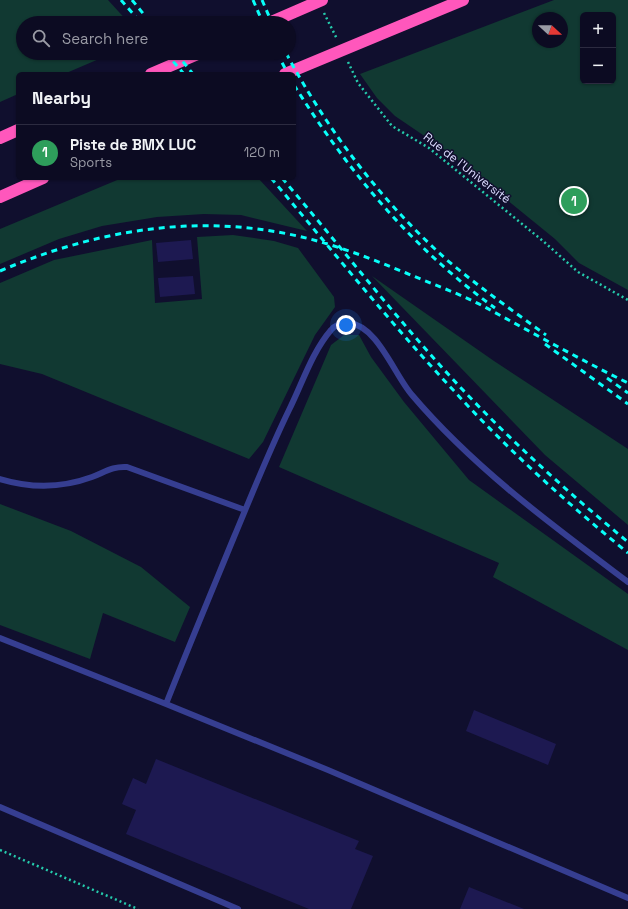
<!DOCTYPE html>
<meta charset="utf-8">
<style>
body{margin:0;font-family:"Space Grotesk",sans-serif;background:#15142a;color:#f1f3f6}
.controls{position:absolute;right:12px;top:12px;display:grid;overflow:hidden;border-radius:6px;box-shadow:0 1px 3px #0004}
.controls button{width:36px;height:36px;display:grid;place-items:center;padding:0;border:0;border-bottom:1px solid #2c2b40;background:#0c0b22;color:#f1f3f6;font:20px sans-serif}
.compass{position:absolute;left:532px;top:12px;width:36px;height:36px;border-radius:50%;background:#0c0b22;box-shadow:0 1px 3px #0004;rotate:111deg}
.you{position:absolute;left:346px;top:325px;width:14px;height:14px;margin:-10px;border:3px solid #fff;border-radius:50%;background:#1a73e8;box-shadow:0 0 0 6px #1a73e833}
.badge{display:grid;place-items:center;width:26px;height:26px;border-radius:50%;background:#08fff9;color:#fff;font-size:13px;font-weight:700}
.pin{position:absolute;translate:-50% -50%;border:2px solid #fff;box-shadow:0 1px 4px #0006}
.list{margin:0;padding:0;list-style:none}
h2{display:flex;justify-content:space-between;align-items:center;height:52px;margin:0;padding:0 16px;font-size:17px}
h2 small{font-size:13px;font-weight:400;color:#9a9ba5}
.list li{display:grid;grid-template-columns:26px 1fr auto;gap:12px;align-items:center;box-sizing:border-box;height:56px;padding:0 16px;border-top:1px solid #2c2b40}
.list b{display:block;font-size:15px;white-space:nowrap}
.list p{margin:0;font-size:13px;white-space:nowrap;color:#9a9ba5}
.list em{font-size:13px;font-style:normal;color:#9a9ba5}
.icon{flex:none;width:22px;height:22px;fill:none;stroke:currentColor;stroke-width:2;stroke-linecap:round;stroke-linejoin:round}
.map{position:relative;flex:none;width:628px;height:909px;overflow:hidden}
.search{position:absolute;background:#0c0b22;box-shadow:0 1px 3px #0004;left:16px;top:16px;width:280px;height:44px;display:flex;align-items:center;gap:10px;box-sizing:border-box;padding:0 14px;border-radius:22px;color:#9a9ba5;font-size:15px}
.panel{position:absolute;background:#0c0b22;box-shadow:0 1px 3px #0004;left:16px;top:72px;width:280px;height:108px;border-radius:6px}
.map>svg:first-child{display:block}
.green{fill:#113932;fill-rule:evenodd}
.building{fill:#1d1951}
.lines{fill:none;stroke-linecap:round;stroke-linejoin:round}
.path{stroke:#25cbac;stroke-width:2.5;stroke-dasharray:2 3;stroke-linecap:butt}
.service{stroke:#363e91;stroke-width:6}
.motorway{stroke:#ff57bc;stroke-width:12}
.rail{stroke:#08fff9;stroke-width:3;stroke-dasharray:6 5;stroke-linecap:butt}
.labels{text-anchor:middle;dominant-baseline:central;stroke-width:3;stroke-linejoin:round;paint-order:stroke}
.street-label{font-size:12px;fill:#dcdcff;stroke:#100f2e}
</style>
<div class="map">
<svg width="628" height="909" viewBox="0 0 628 909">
<rect width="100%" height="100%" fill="#100f2e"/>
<path class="green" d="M0 0H108L129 23H23V53H113L64 74H18V94L0 102Z
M554 0H628V290L579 263 555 239 448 152 395 116 377 98 360 74ZM583 15H613V81H583ZM538 18H562V42H538Z
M122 178H258L307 231 241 215 204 214 157 217 102 226 59 239 0 264V229Z
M233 235 274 241 298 248 334 297 335 307 315 335 263 442 249 459 42 374 0 364V283L54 260 152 240 155 303 202 299 197 237Z
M372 276 494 361 628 449V525L545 455Z
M344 335H359L371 357 404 402 469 480 628 594V650L493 577 499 563 279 467 331 345Z
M0 504 71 531 141 567 190 607 175 642 103 613 90 659 0 625Z"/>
<path class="building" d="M191 240 193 259 158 262 156 243Z
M193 276 195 294 160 297 158 278Z
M474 710 556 744 548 765 466 731Z
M156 759 359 841 355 849 373 856 351 909H309L126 834 136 810 122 804 133 778 146 784Z
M469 887 524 909H460Z"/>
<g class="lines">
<path class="path" d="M324 13 337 39
M348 62 358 83 392 126 429 148 543 241 578 272 628 300
M0 850 138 909"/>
<path class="service" d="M0 479C30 488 62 488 92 477 105 472 113 466 127 467L245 510
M628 582C552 525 474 468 412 395 395 376 377 325 349 323 343 323 335 325 331 330 312 352 302 384 289 410 269 451 252 494 234 537 211 593 188 648 166 704L328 770 628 898
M0 638 166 704
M0 807 238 909"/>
<path class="motorway" d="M269 23 322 0
M151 74 200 53
M285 74 463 0
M0 138 18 130
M0 197 43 178"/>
<path class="rail" d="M121 0 141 23
M132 0 151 23
M253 0 263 23
M262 0 272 23
M166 53 184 74
M176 53 193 74
M277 53 288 74
M286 53C328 131 381 201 447 260 479 287 513 311 546 335
M294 85C348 171 412 248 495 308
M271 178C332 250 391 324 455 392 508 450 567 503 628 553
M282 178C342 248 398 321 461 388 513 443 570 494 628 542
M0 271C110 224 225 209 340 248 362 255 384 264 406 273 432 284 458 293 483 306 531 332 579 359 628 383
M545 344 628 404
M607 378 628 393"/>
</g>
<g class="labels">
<g class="street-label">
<text transform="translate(467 168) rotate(38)">Rue de l'Université</text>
</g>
</g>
</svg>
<div class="controls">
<button>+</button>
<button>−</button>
</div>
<svg class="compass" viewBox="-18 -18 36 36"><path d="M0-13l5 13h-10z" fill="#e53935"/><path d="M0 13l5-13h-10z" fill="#9a9ba5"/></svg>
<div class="you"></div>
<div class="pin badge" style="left:574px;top:201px;background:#2e9e5b">1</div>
<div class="search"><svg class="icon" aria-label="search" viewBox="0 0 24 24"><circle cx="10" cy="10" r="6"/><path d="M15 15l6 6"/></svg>Search here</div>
<section class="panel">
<h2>Nearby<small></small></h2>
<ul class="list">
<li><span class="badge" style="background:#2e9e5b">1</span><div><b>Piste de BMX LUC</b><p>Sports</p></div><em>120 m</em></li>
</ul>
</section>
</div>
